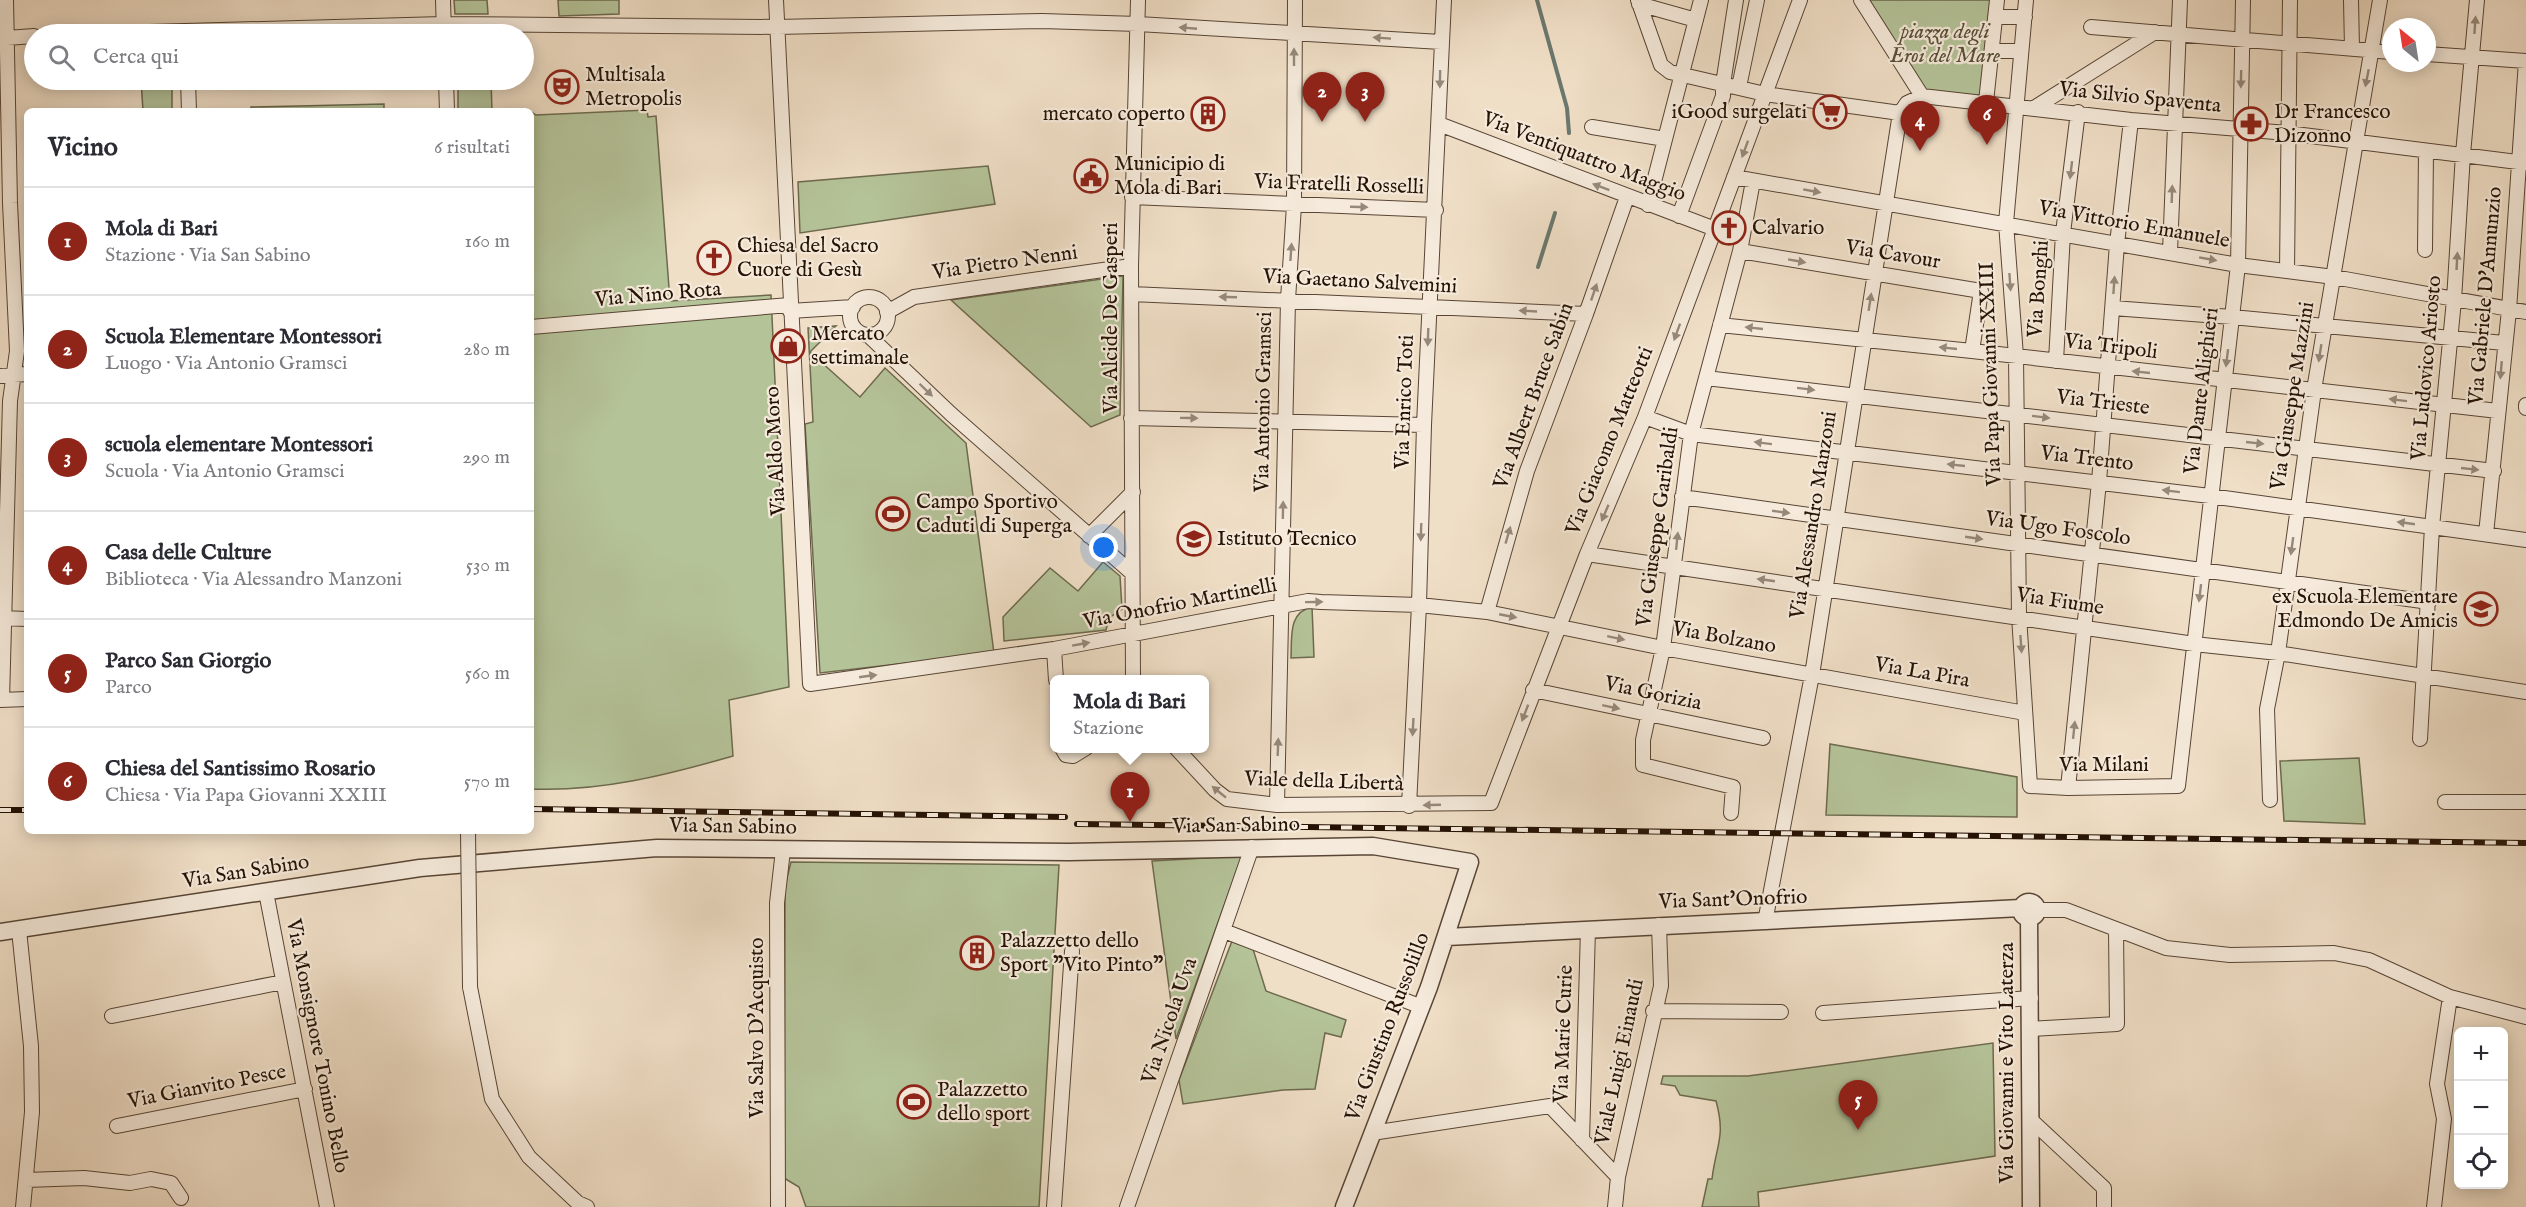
<!DOCTYPE html>
<html lang="it">
<meta charset="utf-8">
<style>
body{margin:0;font-family:"IM FELL English",serif;background:#f2f2f3;color:#2b2b33}
.controls{position:absolute;right:18px;bottom:18px;display:grid;overflow:hidden;border-radius:9px;box-shadow:0 3px 15px #0003}
.controls button{width:54px;height:54px;display:grid;place-items:center;padding:0;border:0;border-bottom:2px solid #e1e1e2;background:#fff;color:#2b2b33;font:30px sans-serif}
.compass{position:absolute;left:2382px;top:18px;width:54px;height:54px;border-radius:50%;background:#fff;box-shadow:0 3px 15px #0003;rotate:330deg}
.you{position:absolute;left:1104px;top:548px;width:21px;height:21px;margin:-15px;border:4px solid #fff;border-radius:50%;background:#1a73e8;box-shadow:0 0 0 9px #1a73e833}
.badge{display:grid;place-items:center;width:39px;height:39px;border-radius:50%;background:#8f2418;color:#fff;font-size:20px;font-weight:700}
.pin{position:absolute;translate:-50% -50px;filter:drop-shadow(0 2px 3px #0008)}
.pin::after{content:'';position:absolute;top:32px;width:21px;height:18px;background:inherit;clip-path:polygon(0 0,100% 0,50% 100%)}
.popup{position:absolute;left:1050px;top:675px;width:159px;height:78px;box-sizing:border-box;display:grid;place-content:center;border-radius:9px;background:#fff;filter:drop-shadow(0 2px 4px #0005);font-size:20px;white-space:nowrap;color:#7c7c81}
.popup b{font-size:22px;color:#2b2b33}
.popup::after{content:'';position:absolute;left:50%;top:100%;margin-left:-12px;border:12px solid transparent;border-top-color:#fff}
.list{margin:0;padding:0;list-style:none}
h2{display:flex;justify-content:space-between;align-items:center;height:78px;margin:0;padding:0 24px;font-size:26px}
h2 small{font-size:20px;font-weight:400;color:#7c7c81}
.list li{display:grid;grid-template-columns:39px 1fr auto;gap:18px;align-items:center;box-sizing:border-box;height:108px;padding:0 24px;border-top:2px solid #e1e1e2}
.list b{display:block;font-size:22px;white-space:nowrap}
.list p{margin:0;font-size:20px;white-space:nowrap;color:#7c7c81}
.list em{font-size:20px;font-style:normal;color:#7c7c81}
.icon{flex:none;width:33px;height:33px;fill:none;stroke:currentColor;stroke-width:2;stroke-linecap:round;stroke-linejoin:round}
.map{position:relative;flex:none;width:2526px;height:1207px;overflow:hidden}
.search{position:absolute;background:#fff;box-shadow:0 3px 15px #0003;left:24px;top:24px;width:510px;height:66px;display:flex;align-items:center;gap:15px;box-sizing:border-box;padding:0 21px;border-radius:33px;color:#7c7c81;font-size:22px}
.panel{position:absolute;background:#fff;box-shadow:0 3px 15px #0003;left:24px;top:108px;width:510px;height:726px;border-radius:9px}
.map>svg:first-child{display:block}
.green{fill:#b5c399;stroke:#6d6a4e;stroke-width:1.5}
.lines{fill:none;stroke-linecap:round;stroke-linejoin:round}
.stream{stroke:#6b786f;stroke-width:4}
.minor-casing{stroke:#584535;stroke-width:16}
.tertiary-casing{stroke:#584535;stroke-width:19}
.minor{stroke:#f5eadb;stroke-width:14}
.tertiary{stroke:#f5eadb;stroke-width:16}
.rail-casing{stroke:#251204;stroke-width:6}
.rail{stroke:#f5eadb;stroke-width:4;stroke-dasharray:11;stroke-linecap:butt}
.minor-bridge-casing{stroke:#584535;stroke-width:16;stroke-linecap:butt}
.minor-bridge{stroke:#f5eadb;stroke-width:14}
.oneway{fill:#97897a}
.labels{text-anchor:middle;dominant-baseline:central;stroke-width:4.5;stroke-linejoin:round;paint-order:stroke}
.park-label{font-size:21px;font-style:italic;fill:#575038;stroke:#f5eadb}
.poi-label{font-size:21px;fill:#251204;stroke:#f5eadb;text-anchor:start}
.street-label{font-size:21px;fill:#251204;stroke:#f5eadb}
</style>
<div class="map">
<svg width="2526" height="1207" viewBox="0 0 2526 1207">
<rect width="100%" height="100%" fill="#f0dfc7"/>
<filter id="stains"><feTurbulence type="fractalNoise" baseFrequency=".00333" numOctaves="4"/><feColorMatrix values="0 0 0 0 .2 0 0 0 0 .09 0 0 0 0 .02 0 0 0 .5 -.17"/></filter>
<radialGradient id="worn" r=".72"><stop offset=".6" stop-color="#630" stop-opacity="0"/><stop offset="1" stop-color="#630" stop-opacity=".3"/></radialGradient>
<path class="green" d="M454 0H487L488 14H455Z
M558 0H619V14L559 16Z
M1864 0H1995L1986 91 1978 99 1923 93Z
M141 80H172V111H143Z
M458 80H491L492 111H458Z
M384 104V111H251V107Z
M647 110 648 117 656 116 670 301 771 295 789 687 729 700 733 756C667 775 600 792 531 789V112L536 115Z
M988 166 995 204 800 233 798 182Z
M1123 276 1120 415 1091 427 951 300Z
M836 326 810 352 860 397 885 368 966 443 994 653 820 673 805 424 813 422 808 328Z
M1103 562 1120 576 1122 609 1109 618 1106 630 1004 641 1003 617 1050 568 1078 591Z
M1312 607 1314 657 1291 658C1292 637 1288 612 1312 607Z
M1830 744 2017 777V817L1826 815Z
M2359 758 2365 824 2284 821 2280 761Z
M1242 856 1176 1039 1152 861Z
M791 862 1059 865 1039 1207H806L799 1187 784 1178 785 886Z
M1232 941 1253 949 1266 991 1346 1020 1341 1037 1325 1033 1315 1089 1283 1090 1183 1104 1179 1080Z
M1993 1043 1995 1156 1758 1192 1759 1207H1702L1708 1179H1712C1716 1145 1726 1137 1716 1101L1680 1095 1675 1086 1661 1084 1663 1076H1748Z"/>
<g class="lines">
<path class="stream" d="M1537 0 1567 108 1569 133
M1538 267 1555 213"/>
<defs>
<path id="minor" d="M443 0 444 34
M776 0 810 684 1054 649 1308 601 1321 602 1419 605 1487 612 1663 648 2025 713
M1638 0 1661 65 1670 72 1765 94 1900 113
M1861 0 1922 96
M2026 0 2006 223 2016 356 2019 616 2030 786 2068 788 2178 786 2238 265 2243 0
M2351 0 2352 48
M1639 4 1696 20
M1995 17H2025
M2091 27 2391 52
M77 34 443 24 777 27 1042 21 1138 24 1441 42
M7 38 34 36
M1992 51H2021
M2427 54 2526 61
M188 80 189 111
M446 80 447 111
M1739 87 1757 0
M1986 102 1997 0
M2034 108 2155 32
M1439 124 1715 229
M1592 127 1665 139
M1734 177 2238 265 2334 277 2526 312
M1132 197 1436 210
M1648 205 1701 0
M1679 216 1723 96V84L1736 0
M2425 250 2426 151
M1740 251 1981 291 1972 351
M2170 252 2180 0
M2287 271 2290 0
M1131 294 1586 314
M850 316a19 19 0 1 1 38 0a19 19 0 1 1-38 0Z
M2113 308 2232 317 2504 343
M790 311 853 307
M887 312 914 297 1131 266
M1720 325 1972 351 2498 411
M531 327 789 305
M868 335 951 414 1132 573
M2056 361 2063 233 2078 112
M0 376 27 374
M1706 378 2494 471
M2526 405V408
M1645 417 1691 434 2210 496 2526 540
M1131 418 1424 425
M1682 497 2429 602
M2486 534 2509 310 2526 61
M1089 536 1133 492
M1587 554 2194 644 2278 653 2526 692
M1487 612 1527 471 1586 314 1627 197
M2 618 27 619
M1054 649 1056 680
M1133 680 1131 266 1138 0
M1533 690 1763 738
M0 700 27 699
M2 700 10 401 17 351 10 203 6 0
M2420 739 2432 527 2454 300 2463 154 2477 0
M1062 748 1066 755 1073 756 1086 748
M1176 748 1215 790 1227 799 1277 805 1491 803 1587 554 1645 417 1800 0
M2068 788 2099 482 2117 244 2131 120
M2270 800 2267 709 2278 653 2314 390 2380 0
M2445 802H2526
M1277 805 1288 300 1294 205 1295 0
M1409 806 1419 605 1424 425 1444 0
M1731 813 1733 787 1643 765V740L1663 648 1691 434 1740 251 1753 181
M266 892 327 1207
M2037 910H2066L2166 948 2230 955 2334 953 2369 960 2450 997 2526 1017
M1765 922 1812 675 1900 113 1907 103 1922 96 2131 120 2287 133 2526 163
M19 930 31 1046 32 1112 23 1207
M1224 931 1422 1007
M470 987 492 1099 529 1157 578 1203 587 1207
M1653 1011 1781 1012
M1823 1013 2031 998
M112 1016 283 982
M2030 1029 2117 1024 2116 929
M2031 1120 2104 1188V1207
M117 1126 305 1089
M1372 1133 1550 1106 1618 1177
M1582 1140 1588 929
M26 1180 84 1178 130 1183 151 1179 171 1183 181 1198
M778 1207 777 903 783 850
M1054 1207 1072 951
M1127 1207 1252 847
M1615 1207 1618 1177 1661 986 1659 925
M2434 1207 2444 1119 2437 1084 2450 997"/>
<path id="tertiary" d="M2021 910a8 8 0 1 1 16 0a8 8 0 1 1-16 0Z
M2029 918 2031 1207
M0 932 420 868 657 848 1069 852 1373 846 1470 862 1429 987 1344 1207
M1447 937 2021 908"/>
</defs>
<use href="#minor" class="minor-casing"/>
<use href="#tertiary" class="tertiary-casing"/>
<use href="#minor" class="minor"/>
<use href="#tertiary" class="tertiary"/>
<defs>
<path id="rail" d="M531 809 1065 817
M0 810H27
M1077 824 2526 843"/>
</defs>
<use href="#rail" class="rail-casing"/>
<use href="#rail" class="rail"/>
<defs>
<path id="minor-bridge" d="M468 831 470 987"/>
</defs>
<use href="#minor-bridge" class="minor-bridge-casing"/>
<use href="#minor-bridge" class="minor-bridge"/>
</g>
<defs><path id="oneway-solid" d="M-6-.8H1V-3.2L6.5 0L1 3.2V.8H-6Z" transform="scale(1.5)"/></defs>
<g class="oneway">
<use href="#oneway-solid" transform="translate(2475 25) rotate(-86)"/>
<use href="#oneway-solid" transform="translate(1188 28) rotate(-175)"/>
<use href="#oneway-solid" transform="translate(1382 38) rotate(-176)"/>
<use href="#oneway-solid" transform="translate(1294 57) rotate(-90)"/>
<use href="#oneway-solid" transform="translate(2367 78) rotate(101)"/>
<use href="#oneway-solid" transform="translate(1440 79) rotate(91)"/>
<use href="#oneway-solid" transform="translate(2241 79) rotate(91)"/>
<use href="#oneway-solid" transform="translate(1745 149) rotate(110)"/>
<use href="#oneway-solid" transform="translate(2071 170) rotate(97)"/>
<use href="#oneway-solid" transform="translate(1601 187) rotate(-159)"/>
<use href="#oneway-solid" transform="translate(1812 191) rotate(10)"/>
<use href="#oneway-solid" transform="translate(2172 194) rotate(-88)"/>
<use href="#oneway-solid" transform="translate(1359 207) rotate(2)"/>
<use href="#oneway-solid" transform="translate(1291 252) rotate(-86)"/>
<use href="#oneway-solid" transform="translate(2208 259) rotate(10)"/>
<use href="#oneway-solid" transform="translate(1797 261) rotate(10)"/>
<use href="#oneway-solid" transform="translate(2457 261) rotate(-87)"/>
<use href="#oneway-solid" transform="translate(2010 282) rotate(86)"/>
<use href="#oneway-solid" transform="translate(2114 285) rotate(-86)"/>
<use href="#oneway-solid" transform="translate(1594 292) rotate(-71)"/>
<use href="#oneway-solid" transform="translate(1228 297) rotate(-178)"/>
<use href="#oneway-solid" transform="translate(1870 302) rotate(-81)"/>
<use href="#oneway-solid" transform="translate(1528 311) rotate(-177)"/>
<use href="#oneway-solid" transform="translate(1754 328) rotate(-174)"/>
<use href="#oneway-solid" transform="translate(1677 332) rotate(110)"/>
<use href="#oneway-solid" transform="translate(1428 337) rotate(92)"/>
<use href="#oneway-solid" transform="translate(1948 348) rotate(-174)"/>
<use href="#oneway-solid" transform="translate(2320 353) rotate(99)"/>
<use href="#oneway-solid" transform="translate(2227 358) rotate(97)"/>
<use href="#oneway-solid" transform="translate(2501 370) rotate(95)"/>
<use href="#oneway-solid" transform="translate(2141 372) rotate(-174)"/>
<use href="#oneway-solid" transform="translate(1806 389) rotate(7)"/>
<use href="#oneway-solid" transform="translate(926 390) rotate(44)"/>
<use href="#oneway-solid" transform="translate(2398 400) rotate(-173)"/>
<use href="#oneway-solid" transform="translate(2041 417) rotate(7)"/>
<use href="#oneway-solid" transform="translate(1189 418) rotate(1)"/>
<use href="#oneway-solid" transform="translate(1763 443) rotate(-173)"/>
<use href="#oneway-solid" transform="translate(2255 443) rotate(6)"/>
<use href="#oneway-solid" transform="translate(1956 465) rotate(-174)"/>
<use href="#oneway-solid" transform="translate(2470 469) rotate(6)"/>
<use href="#oneway-solid" transform="translate(2171 491) rotate(-173)"/>
<use href="#oneway-solid" transform="translate(1283 510) rotate(-89)"/>
<use href="#oneway-solid" transform="translate(1781 512) rotate(8)"/>
<use href="#oneway-solid" transform="translate(1605 513) rotate(113)"/>
<use href="#oneway-solid" transform="translate(2406 523) rotate(-172)"/>
<use href="#oneway-solid" transform="translate(1421 532) rotate(92)"/>
<use href="#oneway-solid" transform="translate(1508 535) rotate(-74)"/>
<use href="#oneway-solid" transform="translate(1974 538) rotate(8)"/>
<use href="#oneway-solid" transform="translate(1677 541) rotate(-84)"/>
<use href="#oneway-solid" transform="translate(2292 546) rotate(98)"/>
<use href="#oneway-solid" transform="translate(1766 580) rotate(-172)"/>
<use href="#oneway-solid" transform="translate(2200 593) rotate(97)"/>
<use href="#oneway-solid" transform="translate(1314 602) rotate(-1)"/>
<use href="#oneway-solid" transform="translate(1508 616) rotate(11)"/>
<use href="#oneway-solid" transform="translate(1616 638) rotate(12)"/>
<use href="#oneway-solid" transform="translate(1081 644) rotate(-10)"/>
<use href="#oneway-solid" transform="translate(2021 644) rotate(86)"/>
<use href="#oneway-solid" transform="translate(868 676) rotate(-8)"/>
<use href="#oneway-solid" transform="translate(1611 707) rotate(12)"/>
<use href="#oneway-solid" transform="translate(1525 713) rotate(111)"/>
<use href="#oneway-solid" transform="translate(1413 727) rotate(93)"/>
<use href="#oneway-solid" transform="translate(2074 730) rotate(-84)"/>
<use href="#oneway-solid" transform="translate(1278 747) rotate(-88)"/>
<use href="#oneway-solid" transform="translate(1219 792) rotate(-141)"/>
<use href="#oneway-solid" transform="translate(1432 805) rotate(178)"/>
</g>
<defs>
<symbol id="theatre-ring" viewBox="-11 -11 22 22"><circle r="9.5" fill="#f5eadb" stroke="#8f2418" stroke-width="1.5"/><path d="M-5-5.5Q0-4 5-5.5V0Q5 5 0 6Q-5 5-5 0ZM-3.3-2.5H-1v1.5H-3.3ZM1-2.5H3.3v1.5H1ZM-2.8 1Q0 5.5 2.8 1Z" fill="#8f2418"/></symbol>
<symbol id="supermarket-ring" viewBox="-11 -11 22 22"><circle r="9.5" fill="#f5eadb" stroke="#8f2418" stroke-width="1.5"/><path d="M-6-5.5h2.5l.6 2H6L4.5 2H-2.5L-4.4-4H-6ZM-1.5 3.2a1.3 1.3 0 1 0 .1 0ZM3 3.2a1.3 1.3 0 1 0 .1 0Z" fill="#8f2418"/></symbol>
<symbol id="building-ring" viewBox="-11 -11 22 22"><circle r="9.5" fill="#f5eadb" stroke="#8f2418" stroke-width="1.5"/><path d="M-4-6H4V6H1V3H-1V6H-4ZM-2.5-4.3h1.7v1.8h-1.7ZM.8-4.3h1.7v1.8H.8ZM-2.5-1h1.7V.8h-1.7ZM.8-1h1.7V.8H.8Z" fill="#8f2418"/></symbol>
<symbol id="pharmacy-ring" viewBox="-11 -11 22 22"><circle r="9.5" fill="#f5eadb" stroke="#8f2418" stroke-width="1.5"/><path d="M-2-6h4v4h4v4h-4v4h-4v-4h-4v-4h4Z" fill="#8f2418"/></symbol>
<symbol id="civic-ring" viewBox="-11 -11 22 22"><circle r="9.5" fill="#f5eadb" stroke="#8f2418" stroke-width="1.5"/><path d="M-.6-6.5H3V-4.5H.6V-3L4-1V1h2V6H-6V1h2V-1L-.6-3ZM-1.2 2.5V6h2.4V2.5Z" fill="#8f2418"/></symbol>
<symbol id="church-ring" viewBox="-11 -11 22 22"><circle r="9.5" fill="#f5eadb" stroke="#8f2418" stroke-width="1.5"/><path d="M-1.2-6h2.4v3.5h3.3v2.4h-3.3V6h-2.4V-.1h-3.3v-2.4h3.3Z" fill="#8f2418"/></symbol>
<symbol id="shop-ring" viewBox="-11 -11 22 22"><circle r="9.5" fill="#f5eadb" stroke="#8f2418" stroke-width="1.5"/><path d="M-5-2.5h2.3a2.7 3.5 0 0 1 5.4 0H5L5.5 6h-11ZM-1.5-2.5h3a1.5 2.3 0 0 0-3 0Z" fill="#8f2418"/></symbol>
<symbol id="stadium-ring" viewBox="-11 -11 22 22"><circle r="9.5" fill="#f5eadb" stroke="#8f2418" stroke-width="1.5"/><path d="M0-5a6.5 5 0 1 0 0 10a6.5 5 0 1 0 0-10ZM-3.5-1.8h7v3.6h-7Z" fill="#8f2418"/></symbol>
<symbol id="school-ring" viewBox="-11 -11 22 22"><circle r="9.5" fill="#f5eadb" stroke="#8f2418" stroke-width="1.5"/><path d="M0-5L7-2L0 1L-7-2ZM-4 1L0 2.5L4 1V4Q0 6-4 4Z" fill="#8f2418"/></symbol>
</defs>
<g fill-rule="evenodd">
<use href="#theatre-ring" x="543" y="68" width="38" height="38"/>
<use href="#supermarket-ring" x="1811" y="93" width="38" height="38"/>
<use href="#building-ring" x="1189" y="95" width="38" height="38"/>
<use href="#pharmacy-ring" x="2232" y="105" width="38" height="38"/>
<use href="#civic-ring" x="1072" y="157" width="38" height="38"/>
<use href="#church-ring" x="1710" y="209" width="38" height="38"/>
<use href="#church-ring" x="695" y="239" width="38" height="38"/>
<use href="#shop-ring" x="769" y="327" width="38" height="38"/>
<use href="#stadium-ring" x="874" y="495" width="38" height="38"/>
<use href="#school-ring" x="1175" y="520" width="38" height="38"/>
<use href="#school-ring" x="2462" y="590" width="38" height="38"/>
<use href="#building-ring" x="958" y="934" width="38" height="38"/>
<use href="#stadium-ring" x="895" y="1083" width="38" height="38"/>
</g>
<g class="labels">
<g class="park-label">
<text x="1945" y="32">piazza degli<tspan x="1945" dy="24">Eroi del Mare</tspan></text>
</g>
<g class="poi-label">
<text x="585" y="75">Multisala<tspan x="585" dy="24">Metropolis</tspan></text>
<text x="1807" y="112" text-anchor="end">iGood surgelati</text>
<text x="2274" y="112">Dr Francesco<tspan x="2274" dy="24">Dizonno</tspan></text>
<text x="1185" y="114" text-anchor="end">mercato coperto</text>
<text x="1114" y="164">Municipio di<tspan x="1114" dy="24">Mola di Bari</tspan></text>
<text x="1752" y="228">Calvario</text>
<text x="737" y="246">Chiesa del Sacro<tspan x="737" dy="24">Cuore di Gesù</tspan></text>
<text x="811" y="334">Mercato<tspan x="811" dy="24">settimanale</tspan></text>
<text x="916" y="502">Campo Sportivo<tspan x="916" dy="24">Caduti di Superga</tspan></text>
<text x="1217" y="539">Istituto Tecnico</text>
<text x="2458" y="597" text-anchor="end">ex Scuola Elementare<tspan x="2458" dy="24">Edmondo De Amicis</tspan></text>
<text x="1000" y="941">Palazzetto dello<tspan x="1000" dy="24">Sport "Vito Pinto"</tspan></text>
<text x="937" y="1090">Palazzetto<tspan x="937" dy="24">dello sport</tspan></text>
</g>
<g class="street-label">
<text transform="translate(2140 98) rotate(6)">Via Silvio Spaventa</text>
<text transform="translate(1584 157) rotate(21)">Via Ventiquattro Maggio</text>
<text transform="translate(1339 185) rotate(2)">Via Fratelli Rosselli</text>
<text transform="translate(2134 225) rotate(10)">Via Vittorio Emanuele</text>
<text transform="translate(1893 255) rotate(9)">Via Cavour</text>
<text transform="translate(1005 263) rotate(-8)">Via Pietro Nenni</text>
<text transform="translate(1360 282) rotate(3)">Via Gaetano Salvemini</text>
<text transform="translate(2039 289) rotate(-86)">Via Bonghi</text>
<text transform="translate(658 295) rotate(-5)">Via Nino Rota</text>
<text transform="translate(2486 296) rotate(-85)">Via Gabriele D'Annunzio</text>
<text transform="translate(1111 318) rotate(-90)">Via Alcide De Gasperi</text>
<text transform="translate(2111 347) rotate(7)">Via Tripoli</text>
<text transform="translate(2427 368) rotate(-85)">Via Ludovico Ariosto</text>
<text transform="translate(1991 374) rotate(-92)">Via Papa Giovanni XXIII</text>
<text transform="translate(2202 391) rotate(-83)">Via Dante Alighieri</text>
<text transform="translate(1534 396) rotate(-70)">Via Albert Bruce Sabin</text>
<text transform="translate(2293 396) rotate(-81)">Via Giuseppe Mazzini</text>
<text transform="translate(1264 402) rotate(-89)">Via Antonio Gramsci</text>
<text transform="translate(1405 402) rotate(-88)">Via Enrico Toti</text>
<text transform="translate(2103 403) rotate(7)">Via Trieste</text>
<text transform="translate(1610 441) rotate(-68)">Via Giacomo Matteotti</text>
<text transform="translate(776 451) rotate(-93)">Via Aldo Moro</text>
<text transform="translate(2087 459) rotate(7)">Via Trento</text>
<text transform="translate(1814 515) rotate(-81)">Via Alessandro Manzoni</text>
<text transform="translate(1658 527) rotate(-82)">Via Giuseppe Garibaldi</text>
<text transform="translate(2058 529) rotate(8)">Via Ugo Foscolo</text>
<text transform="translate(2060 602) rotate(9)">Via Fiume</text>
<text transform="translate(1180 604) rotate(-11)">Via Onofrio Martinelli</text>
<text transform="translate(1724 638) rotate(10)">Via Bolzano</text>
<text transform="translate(1922 673) rotate(10)">Via La Pira</text>
<text transform="translate(1653 694) rotate(12)">Via Gorizia</text>
<text x="2104" y="765">Via Milani</text>
<text transform="translate(1324 782) rotate(2)">Viale della Libertà</text>
<text transform="translate(1236 826) rotate(-1)">Via San Sabino</text>
<text transform="translate(733 827) rotate(1)">Via San Sabino</text>
<text transform="translate(246 872) rotate(-9)">Via San Sabino</text>
<text transform="translate(1733 900) rotate(-2)">Via Sant'Onofrio</text>
<text transform="translate(1170 1021) rotate(-71)">Via Nicola Uva</text>
<text transform="translate(1388 1027) rotate(-69)">Via Giustino Russolillo</text>
<text transform="translate(757 1028) rotate(-90)">Via Salvo D'Acquisto</text>
<text transform="translate(1564 1034) rotate(-88)">Via Marie Curie</text>
<text transform="translate(317 1046) rotate(79)">Via Monsignore Tonino Bello</text>
<text transform="translate(1620 1062) rotate(-78)">Viale Luigi Einaudi</text>
<text transform="translate(2007 1063) rotate(-90)">Via Giovanni e Vito Laterza</text>
<text transform="translate(207 1087) rotate(-11)">Via Gianvito Pesce</text>
</g>
</g>
<rect width="100%" height="100%" filter="url(#stains)"/>
<rect width="100%" height="100%" fill="url(#worn)"/>
</svg>
<div class="controls">
<button>+</button>
<button>−</button>
<button><svg class="icon" aria-label="locate" viewBox="0 0 24 24"><circle cx="12" cy="12" r="6"/><path d="M12 2v4M12 18v4M2 12h4M18 12h4"/></svg></button>
</div>
<svg class="compass" viewBox="-18 -18 36 36"><path d="M0-13l5 13h-10z" fill="#e53935"/><path d="M0 13l5-13h-10z" fill="#7c7c81"/></svg>
<div class="you"></div>
<div class="pin badge" style="left:1130px;top:822px">1</div>
<div class="popup"><b>Mola di Bari</b>Stazione</div>
<div class="pin badge" style="left:1322px;top:122px">2</div>
<div class="pin badge" style="left:1365px;top:122px">3</div>
<div class="pin badge" style="left:1920px;top:151px">4</div>
<div class="pin badge" style="left:1858px;top:1130px">5</div>
<div class="pin badge" style="left:1987px;top:145px">6</div>
<div class="search"><svg class="icon" aria-label="search" viewBox="0 0 24 24"><circle cx="10" cy="10" r="6"/><path d="M15 15l6 6"/></svg>Cerca qui</div>
<section class="panel">
<h2>Vicino<small>6 risultati</small></h2>
<ul class="list">
<li><span class="badge">1</span><div><b>Mola di Bari</b><p>Stazione · Via San Sabino</p></div><em>160 m</em></li>
<li><span class="badge">2</span><div><b>Scuola Elementare Montessori</b><p>Luogo · Via Antonio Gramsci</p></div><em>280 m</em></li>
<li><span class="badge">3</span><div><b>scuola elementare Montessori</b><p>Scuola · Via Antonio Gramsci</p></div><em>290 m</em></li>
<li><span class="badge">4</span><div><b>Casa delle Culture</b><p>Biblioteca · Via Alessandro Manzoni</p></div><em>530 m</em></li>
<li><span class="badge">5</span><div><b>Parco San Giorgio</b><p>Parco</p></div><em>560 m</em></li>
<li><span class="badge">6</span><div><b>Chiesa del Santissimo Rosario</b><p>Chiesa · Via Papa Giovanni XXIII</p></div><em>570 m</em></li>
</ul>
</section>
</div>
